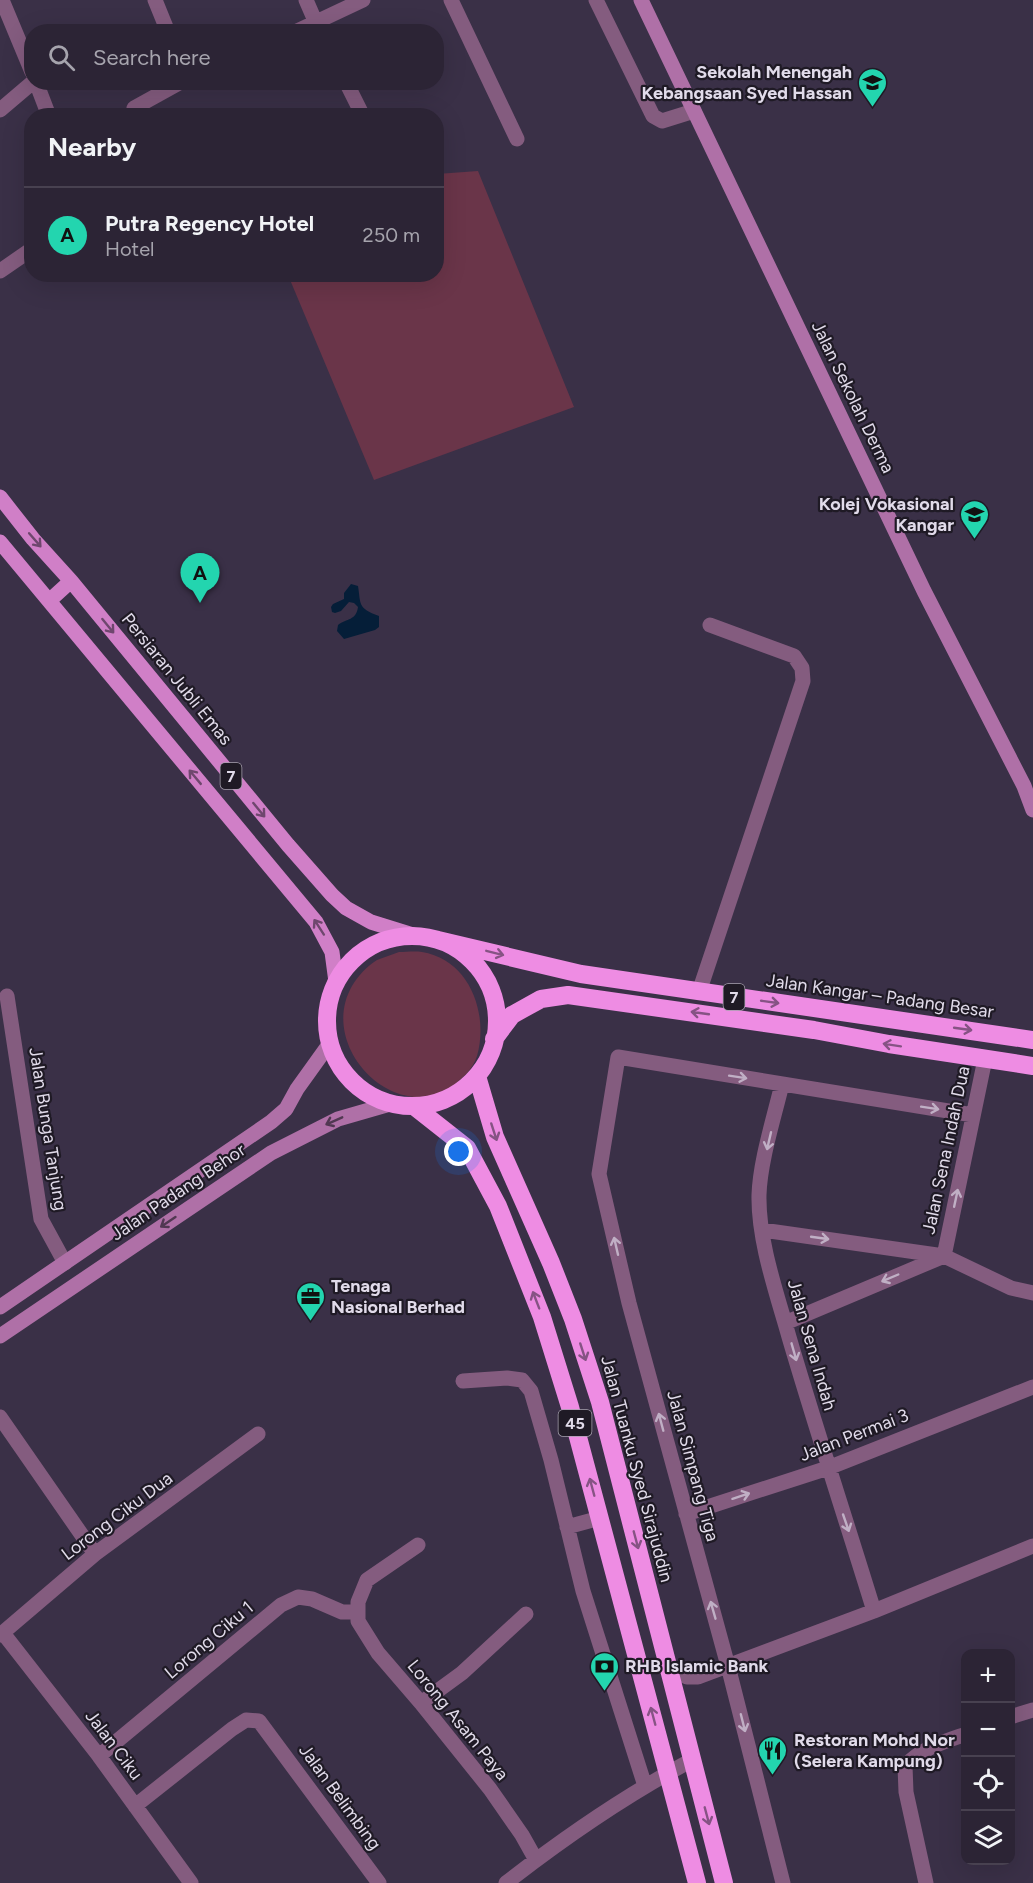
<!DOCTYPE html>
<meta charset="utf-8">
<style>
body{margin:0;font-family:Figtree,sans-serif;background:#383041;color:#f1f3f6}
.controls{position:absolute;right:18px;bottom:18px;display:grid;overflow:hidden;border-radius:12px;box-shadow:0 6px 24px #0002}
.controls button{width:54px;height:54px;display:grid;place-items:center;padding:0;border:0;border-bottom:2px solid #484150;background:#2c2435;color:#f1f3f6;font:30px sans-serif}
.you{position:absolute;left:459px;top:1152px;width:21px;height:21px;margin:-15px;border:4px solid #fff;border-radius:50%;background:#1a73e8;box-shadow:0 0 0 9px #1a73e833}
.badge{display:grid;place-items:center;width:39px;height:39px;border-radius:50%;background:#23d5af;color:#111;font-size:20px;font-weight:700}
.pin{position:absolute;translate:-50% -50px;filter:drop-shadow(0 2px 3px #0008)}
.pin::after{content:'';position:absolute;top:32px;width:21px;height:18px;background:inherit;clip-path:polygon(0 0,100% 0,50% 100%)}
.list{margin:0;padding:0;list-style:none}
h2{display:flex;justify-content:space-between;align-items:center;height:78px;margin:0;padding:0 24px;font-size:26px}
h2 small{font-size:20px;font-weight:400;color:#a6a4ad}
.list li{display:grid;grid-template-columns:39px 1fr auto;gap:18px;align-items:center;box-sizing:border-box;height:96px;padding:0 24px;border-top:2px solid #484150}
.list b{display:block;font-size:22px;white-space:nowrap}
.list p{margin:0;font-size:20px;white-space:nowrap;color:#a6a4ad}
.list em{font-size:20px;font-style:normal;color:#a6a4ad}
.icon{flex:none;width:33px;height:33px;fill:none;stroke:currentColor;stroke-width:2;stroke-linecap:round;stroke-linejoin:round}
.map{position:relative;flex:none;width:1033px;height:1883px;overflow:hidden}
.search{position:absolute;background:#2c2435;box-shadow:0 6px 24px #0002;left:24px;top:24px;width:420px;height:66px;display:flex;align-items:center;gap:15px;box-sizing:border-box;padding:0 21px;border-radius:24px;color:#a6a4ad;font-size:22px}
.panel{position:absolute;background:#2c2435;box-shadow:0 6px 24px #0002;left:24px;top:108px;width:420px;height:174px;border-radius:24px}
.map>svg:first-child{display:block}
.green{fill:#6a3549}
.water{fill:#051e38}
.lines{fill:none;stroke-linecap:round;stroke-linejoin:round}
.street{stroke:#845c7f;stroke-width:15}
.secondary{stroke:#af70a7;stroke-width:15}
.primary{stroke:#d07fc7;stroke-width:15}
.highway{stroke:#ee8ce3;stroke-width:18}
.oneway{stroke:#6f476e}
.oneway2{stroke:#865384}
.oneway3{stroke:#c0afc5}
.oneway4{stroke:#513852}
.labels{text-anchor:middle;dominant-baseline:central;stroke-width:4.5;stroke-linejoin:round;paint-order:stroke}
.shield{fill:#1f1a25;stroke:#a7a1af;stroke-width:1.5}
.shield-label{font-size:16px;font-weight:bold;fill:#e1dbea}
.poi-label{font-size:18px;font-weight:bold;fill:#e1dbea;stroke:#1f1a25;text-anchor:start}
.street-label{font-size:18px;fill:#e1dbea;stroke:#1f1a25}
</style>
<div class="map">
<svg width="1033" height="1883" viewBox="0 0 1033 1883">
<rect width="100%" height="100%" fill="#3a3047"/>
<path class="green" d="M478 171 574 407 374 480 288 275 436 274 437 174Z
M399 952C406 952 415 951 422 952 470 960 489 1014 477 1056 473 1069 462 1079 451 1087 395 1125 317 1047 352 986 358 976 367 966 377 960 384 957 392 955 399 952Z"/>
<path class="water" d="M351 584 358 586C361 604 357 608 379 616V627L375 630 344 639 337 631 338 625C347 618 356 621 358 607L354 603 349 602 341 611 335 613 332 612 331 607 333 604 344 599V593Z"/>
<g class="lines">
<path class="street" d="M2 0 32 72
M155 0 168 32
M306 0 319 30
M451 0 517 139
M596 0 653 116 662 121 694 111
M295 32 363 0
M36 82 49 116
M346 82 363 116
M134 108 181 82
M0 110 33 82
M0 271 32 249
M699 992 803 681 802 668 794 656 710 625
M7 996 41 1219 65 1263
M782 1084C774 1118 760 1161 759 1195 758 1241 777 1294 789 1337 816 1429 846 1520 874 1611
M762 1230 944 1256 1011 1288 1033 1293
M944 1256 985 1059
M785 1323 944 1256
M463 1381 507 1378 522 1380 531 1391 551 1460 583 1591 645 1786
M0 1417 95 1554
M686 1514 828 1468 1033 1387
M567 1527 600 1518
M418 1545 367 1580 358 1602V1621L378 1653 421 1703 490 1789 522 1835 536 1860
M3 1633 99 1756 191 1883
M0 1635 95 1554 258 1434
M669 1668 687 1677H698L874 1611 1033 1546
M421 1703 462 1673 526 1614
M1010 1717 1033 1710
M99 1756 281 1605 298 1597 312 1599 342 1612H358
M135 1806 232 1729 246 1720 259 1721 379 1883
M506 1883C565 1837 626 1795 692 1760
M783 1883 728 1666 629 1303 599 1174 618 1057 973 1115
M926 1883 906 1792 905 1766C922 1748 943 1742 966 1734"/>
<path class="secondary" d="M641 0 924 591 1024 786 1033 810
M0 1307 271 1122 286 1109 297 1089 330 1043
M0 1336 271 1153 338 1119 390 1104"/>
<path class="primary" d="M0 497 33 539 71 581 288 845 332 895 346 908 371 922 416 936
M0 542 316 922 332 952 336 982
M49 601 71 581"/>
<path class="highway" d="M327 1021a85 85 0 1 1 170 0a85 85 0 1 1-170 0Z
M438 940 581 974 1033 1040
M494 1039 512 1015 541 999 568 995 814 1030 889 1044 1033 1066
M477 1076 495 1137 551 1263 573 1319 600 1402 724 1883
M415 1107 467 1148 498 1206 542 1317 570 1407 697 1883"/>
</g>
<defs><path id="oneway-shaft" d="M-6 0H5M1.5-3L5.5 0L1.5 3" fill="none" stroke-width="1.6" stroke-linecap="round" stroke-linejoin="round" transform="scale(1.5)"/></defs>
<g class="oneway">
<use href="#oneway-shaft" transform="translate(35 540) rotate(49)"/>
<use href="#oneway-shaft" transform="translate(108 626) rotate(51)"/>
<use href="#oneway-shaft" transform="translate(195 777) rotate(-130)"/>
<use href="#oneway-shaft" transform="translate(259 810) rotate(51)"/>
<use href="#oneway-shaft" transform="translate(319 927) rotate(-123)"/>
</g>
<g class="oneway2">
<use href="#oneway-shaft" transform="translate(495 953) rotate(14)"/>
<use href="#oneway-shaft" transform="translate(770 1002) rotate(8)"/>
<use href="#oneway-shaft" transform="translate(700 1013) rotate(-172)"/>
<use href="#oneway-shaft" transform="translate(963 1029) rotate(8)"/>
<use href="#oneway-shaft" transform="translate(892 1045) rotate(-171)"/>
<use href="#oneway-shaft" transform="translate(494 1132) rotate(72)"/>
<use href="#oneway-shaft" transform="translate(536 1300) rotate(-111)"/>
<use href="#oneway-shaft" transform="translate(583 1352) rotate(72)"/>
<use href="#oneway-shaft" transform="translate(592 1487) rotate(-105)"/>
<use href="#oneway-shaft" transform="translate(636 1540) rotate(75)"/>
<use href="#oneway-shaft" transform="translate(653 1716) rotate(-105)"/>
<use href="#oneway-shaft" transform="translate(707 1816) rotate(75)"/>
</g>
<g class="oneway3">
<use href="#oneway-shaft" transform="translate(738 1077) rotate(9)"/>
<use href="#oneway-shaft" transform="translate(930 1108) rotate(9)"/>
<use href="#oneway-shaft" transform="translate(769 1141) rotate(103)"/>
<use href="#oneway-shaft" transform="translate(956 1198) rotate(-78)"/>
<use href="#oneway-shaft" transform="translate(820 1238) rotate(8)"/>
<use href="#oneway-shaft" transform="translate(616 1246) rotate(-103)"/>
<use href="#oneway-shaft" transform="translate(890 1278) rotate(157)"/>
<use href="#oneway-shaft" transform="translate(794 1352) rotate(74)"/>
<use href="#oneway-shaft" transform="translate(661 1422) rotate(-105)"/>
<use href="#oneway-shaft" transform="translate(741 1496) rotate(-18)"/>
<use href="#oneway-shaft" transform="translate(846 1523) rotate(71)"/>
<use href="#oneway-shaft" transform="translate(713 1610) rotate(-106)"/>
<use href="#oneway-shaft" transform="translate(743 1723) rotate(76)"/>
</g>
<g class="oneway4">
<use href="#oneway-shaft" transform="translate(334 1121) rotate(156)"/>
<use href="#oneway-shaft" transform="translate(168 1222) rotate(146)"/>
</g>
<defs>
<symbol id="school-pin" viewBox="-11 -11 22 30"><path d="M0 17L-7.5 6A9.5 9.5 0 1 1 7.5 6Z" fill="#23d5af" stroke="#1f1a25"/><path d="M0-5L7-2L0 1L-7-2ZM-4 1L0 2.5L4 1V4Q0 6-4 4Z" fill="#111"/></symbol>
<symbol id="office-pin" viewBox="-11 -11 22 30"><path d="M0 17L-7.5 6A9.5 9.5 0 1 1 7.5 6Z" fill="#23d5af" stroke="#1f1a25"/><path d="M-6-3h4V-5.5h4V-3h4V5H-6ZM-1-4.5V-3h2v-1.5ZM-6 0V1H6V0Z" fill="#111"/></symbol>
<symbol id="bank-pin" viewBox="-11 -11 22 30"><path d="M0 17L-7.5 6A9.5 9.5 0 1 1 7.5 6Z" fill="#23d5af" stroke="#1f1a25"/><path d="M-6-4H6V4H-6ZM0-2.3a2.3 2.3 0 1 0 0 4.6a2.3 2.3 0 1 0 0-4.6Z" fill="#111"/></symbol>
<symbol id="restaurant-pin" viewBox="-11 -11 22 30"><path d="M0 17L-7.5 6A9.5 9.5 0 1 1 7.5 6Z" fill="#23d5af" stroke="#1f1a25"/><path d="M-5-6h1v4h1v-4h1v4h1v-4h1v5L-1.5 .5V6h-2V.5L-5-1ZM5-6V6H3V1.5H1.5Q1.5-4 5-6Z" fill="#111"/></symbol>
</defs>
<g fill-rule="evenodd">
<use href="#school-pin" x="856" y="66" width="33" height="45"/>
<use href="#school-pin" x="958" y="498" width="33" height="45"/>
<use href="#office-pin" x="294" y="1280" width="33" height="45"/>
<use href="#bank-pin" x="588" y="1650" width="33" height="45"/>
<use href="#restaurant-pin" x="756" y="1734" width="33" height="45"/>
</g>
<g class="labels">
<g class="shield">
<rect x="220.5" y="763" width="21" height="26" rx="4.5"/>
<rect x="723.5" y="984" width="21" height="26" rx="4.5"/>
<rect x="558.5" y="1410" width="33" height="26" rx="4.5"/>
</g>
<g class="shield-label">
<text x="231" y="776">7</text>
<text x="734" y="997">7</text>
<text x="575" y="1423">45</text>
</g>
<g class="poi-label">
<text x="852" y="72" text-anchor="end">Sekolah Menengah<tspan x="852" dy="21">Kebangsaan Syed Hassan</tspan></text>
<text x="954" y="504" text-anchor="end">Kolej Vokasional<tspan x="954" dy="21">Kangar</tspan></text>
<text x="331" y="1286">Tenaga<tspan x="331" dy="21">Nasional Berhad</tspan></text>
<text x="625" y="1666">RHB Islamic Bank</text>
<text x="794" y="1740">Restoran Mohd Nor<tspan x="794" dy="21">(Selera Kampung)</tspan></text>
</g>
<g class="street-label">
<text transform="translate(853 397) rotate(64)">Jalan Sekolah Derma</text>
<text transform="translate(177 679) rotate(51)">Persiaran Jubli Emas</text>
<text transform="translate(880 996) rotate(8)">Jalan Kangar – Padang Besar</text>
<text transform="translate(48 1129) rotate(81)">Jalan Bunga Tanjung</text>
<text transform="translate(946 1150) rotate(-78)">Jalan Sena Indah Dua</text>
<text transform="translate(178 1192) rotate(-34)">Jalan Padang Behor</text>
<text transform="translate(812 1345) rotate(74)">Jalan Sena Indah</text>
<text transform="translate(854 1435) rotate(-21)">Jalan Permai 3</text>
<text transform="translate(693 1466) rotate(75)">Jalan Simpang Tiga</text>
<text transform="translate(637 1469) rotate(75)">Jalan Tuanku Syed Sirajuddin</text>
<text transform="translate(117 1516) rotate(-37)">Lorong Ciku Dua</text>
<text transform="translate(209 1640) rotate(-40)">Lorong Ciku 1</text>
<text transform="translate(458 1720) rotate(51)">Lorong Asam Paya</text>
<text transform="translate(114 1745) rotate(53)">Jalan Ciku</text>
<text transform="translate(340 1797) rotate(54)">Jalan Belimbing</text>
</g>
</g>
</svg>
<div class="controls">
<button>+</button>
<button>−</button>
<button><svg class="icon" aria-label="locate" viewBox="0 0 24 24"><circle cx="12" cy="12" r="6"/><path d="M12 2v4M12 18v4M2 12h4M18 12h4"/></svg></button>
<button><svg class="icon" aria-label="layers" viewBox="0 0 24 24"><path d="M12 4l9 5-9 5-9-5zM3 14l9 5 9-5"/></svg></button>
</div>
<div class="you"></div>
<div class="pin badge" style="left:200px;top:603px">A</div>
<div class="search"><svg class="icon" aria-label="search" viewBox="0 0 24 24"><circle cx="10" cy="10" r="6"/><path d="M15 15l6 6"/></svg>Search here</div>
<section class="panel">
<h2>Nearby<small></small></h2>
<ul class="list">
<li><span class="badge">A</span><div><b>Putra Regency Hotel</b><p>Hotel</p></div><em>250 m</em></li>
</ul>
</section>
</div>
